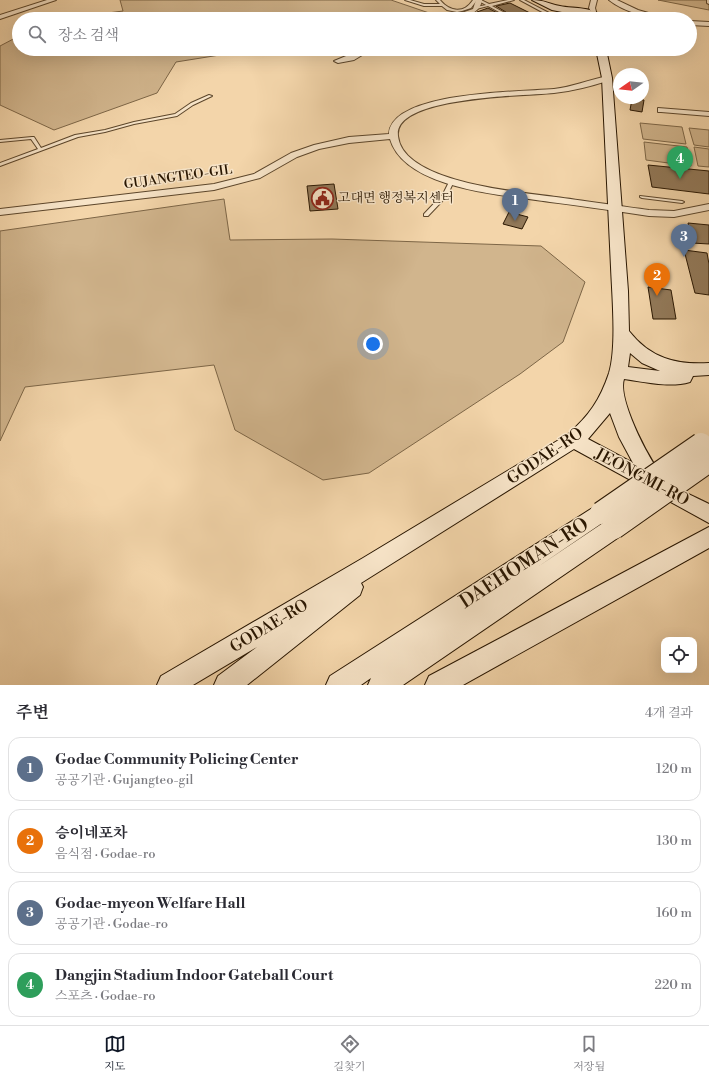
<!DOCTYPE html>
<html lang="ko">
<meta charset="utf-8">
<style>
body{margin:0;font-family:"Libre Bodoni","Noto Serif KR",serif;background:#f7f7f7;color:#2b2b33}
.controls{position:absolute;right:12px;bottom:12px;display:grid;overflow:hidden;border-radius:8px;box-shadow:0 4px 16px #0002}
.controls button{width:36px;height:36px;display:grid;place-items:center;padding:0;border:0;border-bottom:1px solid #e1e1e2;background:#fff;color:#2b2b33;font:20px sans-serif}
.compass{position:absolute;left:613px;top:68px;width:36px;height:36px;border-radius:50%;background:#fff;box-shadow:0 4px 16px #0002;rotate:256deg}
.you{position:absolute;left:373px;top:344px;width:14px;height:14px;margin:-10px;border:3px solid #fff;border-radius:50%;background:#1a73e8;box-shadow:0 0 0 6px #1a73e833}
.badge{display:grid;place-items:center;width:26px;height:26px;border-radius:50%;background:#111827;color:#fff;font-size:13px;font-weight:700}
.pin{position:absolute;translate:-50% -33px;filter:drop-shadow(0 1px 2px #0008)}
.pin::after{content:'';position:absolute;top:21px;width:14px;height:12px;background:inherit;clip-path:polygon(0 0,100% 0,50% 100%)}
.list{margin:0;padding:0;list-style:none}
h2{display:flex;justify-content:space-between;align-items:center;height:52px;margin:0;padding:0 16px;font-size:17px}
h2 small{font-size:13px;font-weight:400;color:#7c7c81}
.list li{display:grid;grid-template-columns:26px 1fr auto;gap:12px;align-items:center;box-sizing:border-box;height:64px;margin:0 8px 8px;padding:0 8px;border:1px solid #e1e1e2;border-radius:12px}
.list b{display:block;font-size:15px;white-space:nowrap}
.list p{margin:0;font-size:13px;white-space:nowrap;color:#7c7c81}
.list em{font-size:13px;font-style:normal;color:#7c7c81}
.icon{flex:none;width:22px;height:22px;fill:none;stroke:currentColor;stroke-width:2;stroke-linecap:round;stroke-linejoin:round}
.map{position:relative;flex:none;width:709px;height:685px;overflow:hidden}
.search{position:absolute;background:#fff;box-shadow:0 4px 16px #0002;left:12px;right:12px;top:12px;height:44px;display:flex;align-items:center;gap:10px;box-sizing:border-box;padding:0 14px;border-radius:22px;color:#7c7c81;font-size:15px}
.sheet{height:340px;background:#fff}
nav{display:flex;justify-content:space-around;align-items:center;box-sizing:border-box;height:56px;border-top:1px solid #e1e1e2;background:#fff;font-size:11px;color:#7c7c81}
nav a{display:grid;justify-items:center;gap:2px}
nav .on{color:#111827}
.map>svg:first-child{display:block}
.green{fill:#d1b58d;stroke:#7d6647}
.building{fill:#927959;stroke:#291601}
.lines{fill:none;stroke-linecap:round;stroke-linejoin:round}
.lane-casing{stroke:#5c462b;stroke-width:2}
.street-casing{stroke:#5c462b;stroke-width:2}
.secondary-casing{stroke:#291601;stroke-width:2}
.lane{fill:#f7e4c8;fill-rule:evenodd}
.street{fill:#f7e4c8;fill-rule:evenodd}
.secondary{fill:#f7e4c8;fill-rule:evenodd}
.secondary-bridge-casing{stroke:#291601;stroke-width:24;stroke-linecap:butt}
.secondary-bridge{stroke:#f7e4c8;stroke-width:22}
.labels{text-anchor:middle;dominant-baseline:central;stroke-width:3;stroke-linejoin:round;paint-order:stroke}
.far-street-label{font-size:13px;fill:#291601;stroke:#f7e4c8}
.far-poi-label{font-size:13px;fill:#291601;stroke:#f7e4c8;text-anchor:start}
.street-label{font-size:16px;fill:#291601;stroke:#f7e4c8}
.near-street-label{font-size:19px;fill:#291601;stroke:#f7e4c8}
</style>
<div class="map">
<svg width="709" height="685" viewBox="0 0 709 685">
<rect width="100%" height="100%" fill="#f3d5aa"/>
<filter id="stains"><feTurbulence type="fractalNoise" baseFrequency=".005" numOctaves="4"/><feColorMatrix values="0 0 0 0 .2 0 0 0 0 .09 0 0 0 0 .02 0 0 0 .5 -.17"/></filter>
<radialGradient id="worn" r=".72"><stop offset=".6" stop-color="#630" stop-opacity="0"/><stop offset="1" stop-color="#630" stop-opacity=".3"/></radialGradient>
<path class="green" d="M120 0H391L438 16 428 19H62L123 11Z
M658 0H709V10Z
M19 36V49H240L226 54 176 62 157 93 54 130 0 105V46Z
M640 123 682 127 686 144 643 139Z
M689 128 709 130V147L694 145Z
M644 142 687 147 691 166 646 160Z
M694 147 709 149V167L698 166Z
M224 199 230 240 332 239 541 246 585 282 563 342 520 374 369 473 323 480 235 430 214 365 25 387 0 441V231Z"/>
<path class="building" d="M510 3 542 19H517L496 6Z
M488 8 509 19H489L477 12Z
M632 99 644 100 642 112 630 110Z
M648 165 709 171V194L652 187Z
M334 184 338 209 310 211 307 186Z
M509 212 528 217 522 229 503 224Z
M688 223 709 225V244L692 243Z
M684 250 707 253 709 264V295L695 293Z
M648 287 671 290 676 319H653Z"/>
<g class="lines">
<defs>
<path id="lane" d="M405 0H410L424 4H440L436 0H440C450 12 464 14 473 0H477L471 8 462 11 457 12 447 10 442 6H424Z
M477 0H481L489 4 508 0H514L492 6 516 19H512L488 6 476 9V7L486 5Z
M520 0H524L549 13 546 14Z
M707 0H709V4L707 3Z
M209 95 212 96 193 105 177 116 134 124 105 132 78 137 0 166V163L38 149 31 139 0 142V140L32 137H34L41 148 75 135 105 130 134 122 175 114 191 103Z
M450 180H452L454 181 447 196 428 216H424V214L443 194Z
M640 196 682 201 684 202 682 203 642 198 640 197Z"/>
<path id="street" d="M47 0H56L0 19V15Z
M476 0H482C480 16 458 19 444 19L473 9Z
M591 0H597L595 8 597 15H593L589 8Z
M609 0H617L638 10 669 19C650 19 624 12 609 0Z
M690 21 709 22V26L690 25Z
M363 49H372L354 60 338 63 334 61Z
M607 76 611 78 610 80C592 86 573 91 554 93 527 96 393 96 398 136 403 183 520 192 556 197 587 201 618 206 649 210L674 211 709 204V210L674 217 649 216C616 211 583 206 550 202 506 195 405 190 390 139L349 143 319 149 297 157 260 178 214 190 0 215V209L214 184 254 174 291 153 314 145 349 137 389 134C391 91 521 92 554 89 572 87 589 80 607 76Z
M658 108 709 112V116L661 112H658Z"/>
<path id="secondary" d="M532 0C544 0 549 4 560 6 574 9 594 6 605 19H595L582 14 559 18 557 16 562 12 552 10Z
M596 49H606L612 78 628 291 629 331C650 358 676 365 709 363V375L693 376 690 382C670 388 645 382 624 379 617 399 652 468 668 482 679 491 696 497 709 504V523L574 449 361 583 363 587 360 595 247 685H214L218 676 257 647 193 685H157L161 676 363 558 567 435C589 416 600 400 609 373 617 347 612 294 611 267 608 204 605 141 602 78ZM630 353 642 363 660 371 628 367ZM610 413 619 437 633 463 588 439Z
M601 504 608 507 612 513 608 519 536 568 606 521 614 519 622 521 625 528 622 535 403 685H368L371 678 361 685H326L330 676 594 507Z
M709 527V548L463 685H425L429 676Z"/>
</defs>
<use href="#lane" class="lane-casing"/>
<use href="#street" class="street-casing"/>
<use href="#secondary" class="secondary-casing"/>
<use href="#lane" class="lane"/>
<use href="#street" class="street"/>
<use href="#secondary" class="secondary"/>
<defs>
<path id="secondary-bridge" d="M601 513 701 444
M614 528 709 461"/>
</defs>
<use href="#secondary-bridge" class="secondary-bridge-casing"/>
<use href="#secondary-bridge" class="secondary-bridge"/>
</g>
<defs>
<symbol id="civic-ring" viewBox="-11 -11 22 22"><circle r="9.5" fill="#f7e4c8" stroke="#8f2418" stroke-width="1.5"/><path d="M-.6-6.5H3V-4.5H.6V-3L4-1V1h2V6H-6V1h2V-1L-.6-3ZM-1.2 2.5V6h2.4V2.5Z" fill="#8f2418"/></symbol>
</defs>
<g fill-rule="evenodd">
<use href="#civic-ring" x="310" y="186" width="25" height="25"/>
</g>
<g class="labels">
<g class="far-street-label">
<text transform="translate(178 177) rotate(-8)">GUJANGTEO-GIL</text>
</g>
<g class="far-poi-label">
<text x="338" y="198">고대면 행정복지센터</text>
</g>
<g class="street-label">
<text transform="translate(545 456) rotate(-34)">GODAE-RO</text>
<text transform="translate(642 477) rotate(28)">JEONGMI-RO</text>
<text transform="translate(269 626) rotate(-31)">GODAE-RO</text>
</g>
<g class="near-street-label">
<text transform="translate(524 563) rotate(-33)">DAEHOMAN-RO</text>
</g>
</g>
<rect width="100%" height="100%" filter="url(#stains)"/>
<rect width="100%" height="100%" fill="url(#worn)"/>
</svg>
<div class="controls">
<button><svg class="icon" aria-label="locate" viewBox="0 0 24 24"><circle cx="12" cy="12" r="6"/><path d="M12 2v4M12 18v4M2 12h4M18 12h4"/></svg></button>
</div>
<svg class="compass" viewBox="-18 -18 36 36"><path d="M0-13l5 13h-10z" fill="#e53935"/><path d="M0 13l5-13h-10z" fill="#7c7c81"/></svg>
<div class="you"></div>
<div class="pin badge" style="left:515px;top:221px;background:#5c6f8a">1</div>
<div class="pin badge" style="left:657px;top:296px;background:#e8710a">2</div>
<div class="pin badge" style="left:684px;top:257px;background:#5c6f8a">3</div>
<div class="pin badge" style="left:680px;top:179px;background:#2e9e5b">4</div>
<div class="search"><svg class="icon" aria-label="search" viewBox="0 0 24 24"><circle cx="10" cy="10" r="6"/><path d="M15 15l6 6"/></svg>장소 검색</div>
</div>
<section class="sheet">
<h2>주변<small>4개 결과</small></h2>
<ul class="list">
<li><span class="badge" style="background:#5c6f8a">1</span><div><b>Godae Community Policing Center</b><p>공공기관 · Gujangteo-gil</p></div><em>120 m</em></li>
<li><span class="badge" style="background:#e8710a">2</span><div><b>승이네포차</b><p>음식점 · Godae-ro</p></div><em>130 m</em></li>
<li><span class="badge" style="background:#5c6f8a">3</span><div><b>Godae-myeon Welfare Hall</b><p>공공기관 · Godae-ro</p></div><em>160 m</em></li>
<li><span class="badge" style="background:#2e9e5b">4</span><div><b>Dangjin Stadium Indoor Gateball Court</b><p>스포츠 · Godae-ro</p></div><em>220 m</em></li>
</ul>
</section>
<nav>
<a class="on"><svg class="icon" aria-label="map" viewBox="0 0 24 24"><path d="M3 6l6-2 6 2 6-2v14l-6 2-6-2-6 2zM9 4v14M15 6v14"/></svg>지도</a>
<a><svg class="icon" aria-label="directions" viewBox="0 0 24 24"><path d="M12 3l9 9-9 9-9-9zM9 14v-3h6M13 9l2 2-2 2"/></svg>길찾기</a>
<a><svg class="icon" aria-label="saved" viewBox="0 0 24 24"><path d="M7 4h10v16l-5-4-5 4z"/></svg>저장됨</a>
</nav>
